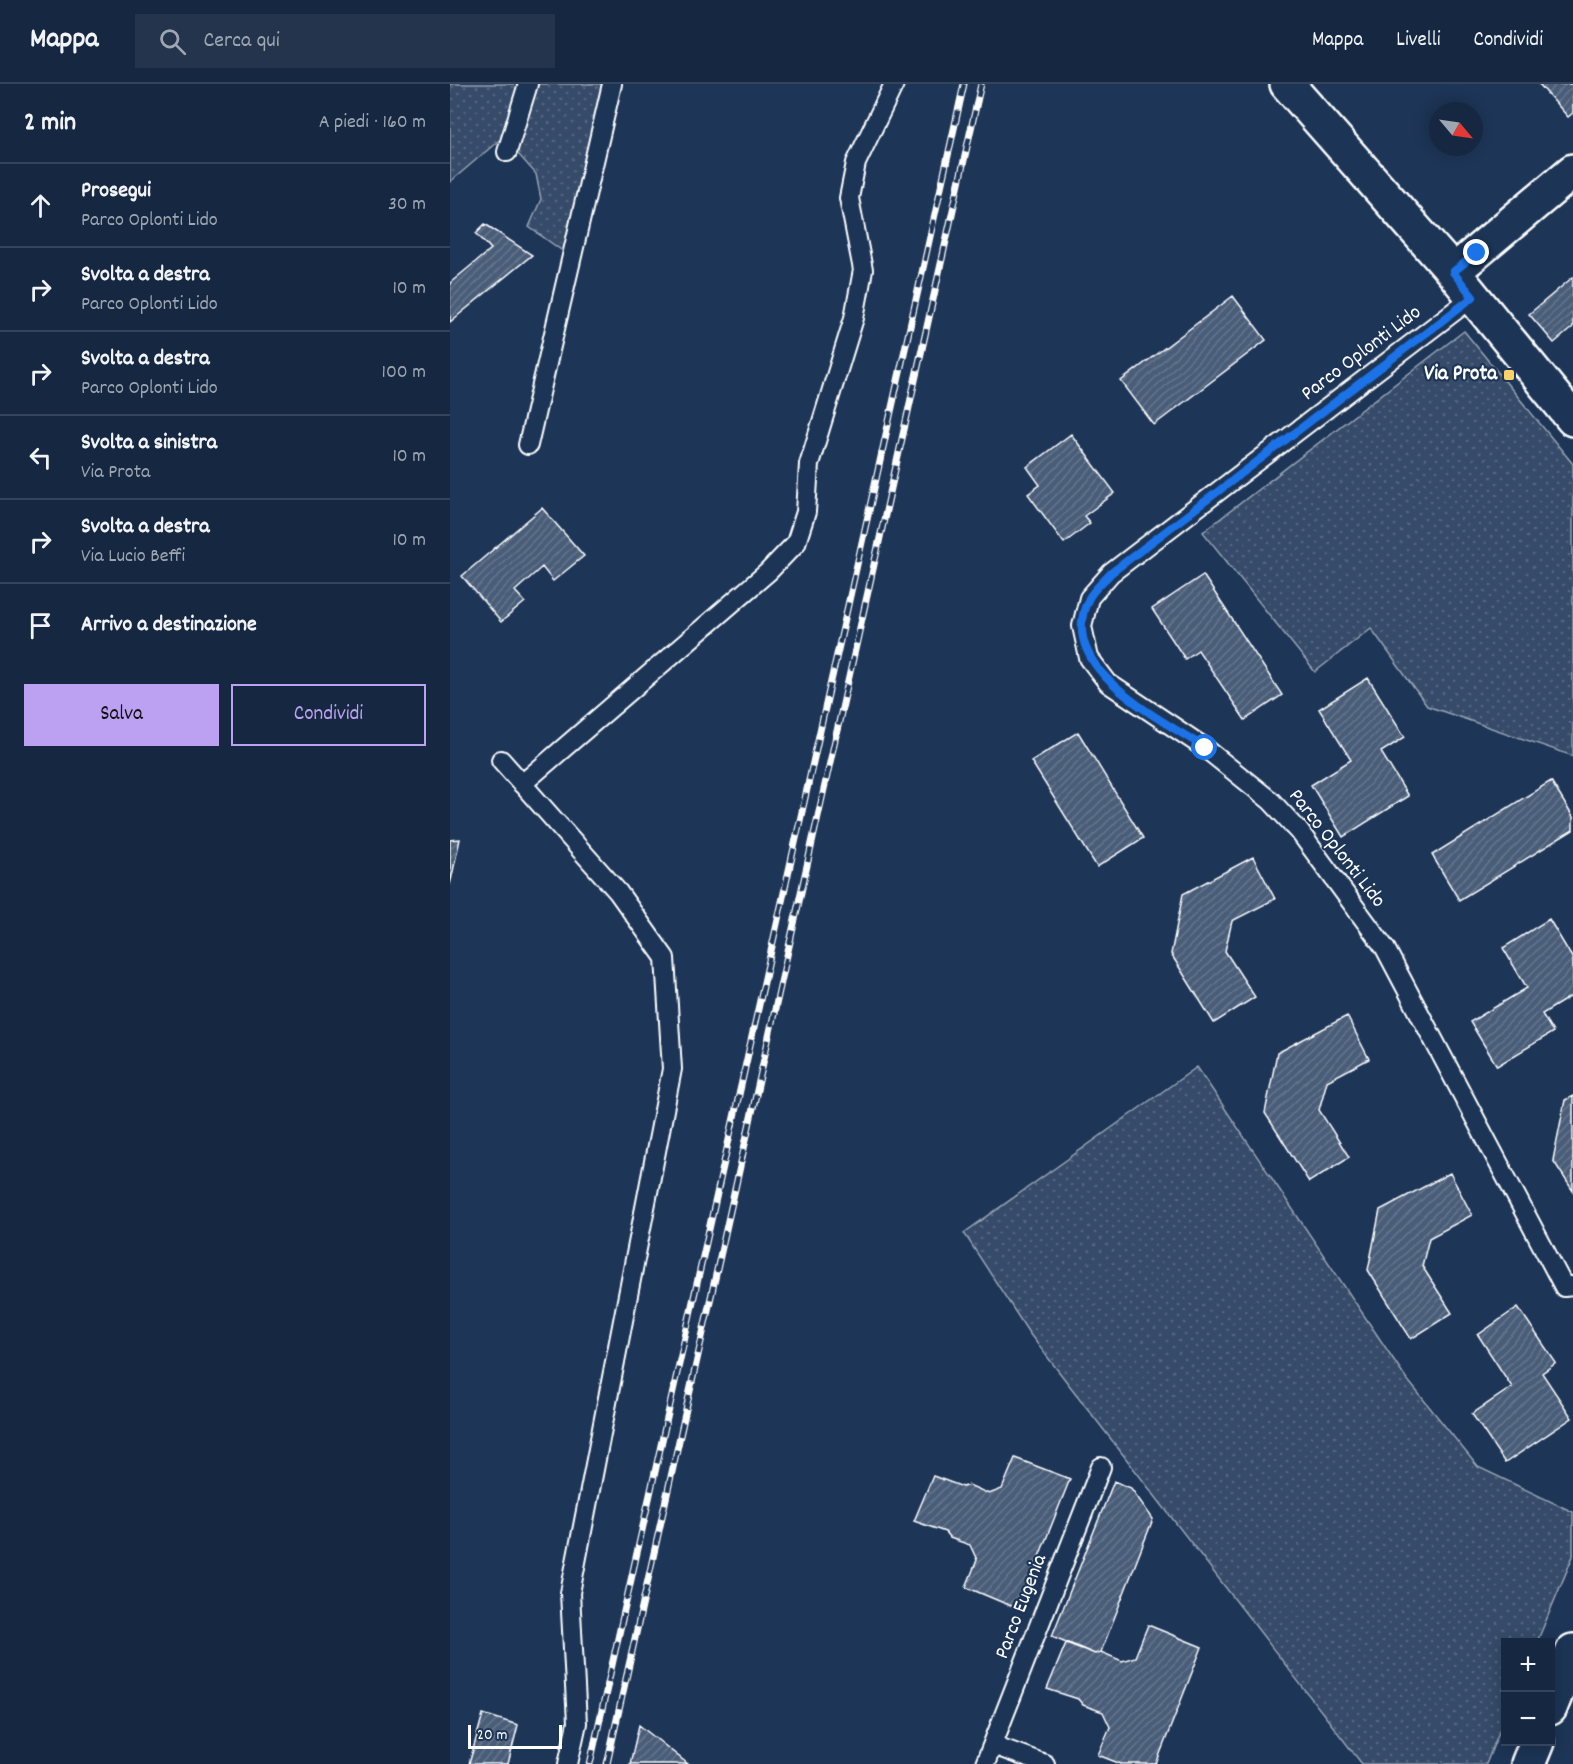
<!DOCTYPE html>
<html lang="it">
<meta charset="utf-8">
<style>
body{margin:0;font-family:Dekko,sans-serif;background:#23344c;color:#f1f3f6}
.controls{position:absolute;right:18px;bottom:18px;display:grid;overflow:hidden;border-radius:0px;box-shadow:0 3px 15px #0003}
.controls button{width:54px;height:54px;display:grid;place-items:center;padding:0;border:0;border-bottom:2px solid #35445a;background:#162841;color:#f1f3f6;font:30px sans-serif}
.compass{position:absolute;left:979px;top:18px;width:54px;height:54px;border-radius:50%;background:#162841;box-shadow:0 3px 15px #0003;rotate:119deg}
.scale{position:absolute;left:18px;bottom:15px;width:94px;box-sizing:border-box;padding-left:6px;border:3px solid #fff;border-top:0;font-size:16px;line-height:21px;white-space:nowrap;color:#fff;-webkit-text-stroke:4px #1d3557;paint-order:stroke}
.stop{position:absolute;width:18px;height:18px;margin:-14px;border:4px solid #1a73e8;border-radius:50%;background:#fff}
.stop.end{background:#1a73e8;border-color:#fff;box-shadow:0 2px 6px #0008}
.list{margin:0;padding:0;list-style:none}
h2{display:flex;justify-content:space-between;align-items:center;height:78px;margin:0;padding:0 24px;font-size:26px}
h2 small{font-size:20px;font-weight:400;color:#9ea6b1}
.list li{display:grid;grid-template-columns:39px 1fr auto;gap:18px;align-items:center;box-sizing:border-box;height:84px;padding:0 24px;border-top:2px solid #35445a}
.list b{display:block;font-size:22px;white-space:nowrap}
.list p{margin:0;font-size:20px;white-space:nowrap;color:#9ea6b1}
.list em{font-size:20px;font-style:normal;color:#9ea6b1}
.actions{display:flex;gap:12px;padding:18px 24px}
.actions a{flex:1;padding:14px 0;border:2px solid #bca0f2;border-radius:0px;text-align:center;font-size:21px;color:#bca0f2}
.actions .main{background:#bca0f2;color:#111}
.icon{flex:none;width:33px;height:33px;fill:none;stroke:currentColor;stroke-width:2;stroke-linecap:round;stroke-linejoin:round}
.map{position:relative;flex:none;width:1123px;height:1680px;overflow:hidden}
header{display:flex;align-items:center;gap:36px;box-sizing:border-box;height:84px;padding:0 30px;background:#162841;border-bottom:2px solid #35445a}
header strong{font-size:28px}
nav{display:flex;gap:33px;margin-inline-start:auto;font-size:21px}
.search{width:420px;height:54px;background:#23344c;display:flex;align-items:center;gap:15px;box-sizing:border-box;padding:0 21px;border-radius:0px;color:#9ea6b1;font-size:22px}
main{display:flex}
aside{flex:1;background:#162841}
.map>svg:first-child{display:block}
.grass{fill:url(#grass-dots);stroke:#9aa5b4;stroke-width:1.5}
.building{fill:url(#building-hatch);stroke:#fff;stroke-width:1.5}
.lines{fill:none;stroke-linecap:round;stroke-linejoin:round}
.service-casing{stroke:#fff;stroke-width:22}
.minor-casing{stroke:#fff;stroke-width:38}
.tertiary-casing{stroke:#fff;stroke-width:38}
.service{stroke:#1d3557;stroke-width:18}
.minor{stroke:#1d3557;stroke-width:33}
.tertiary{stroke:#1d3557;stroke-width:33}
.rail-casing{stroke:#fff;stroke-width:7}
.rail{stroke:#1d3557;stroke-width:4.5;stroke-dasharray:14;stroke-linecap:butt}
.route{stroke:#1a73e8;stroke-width:8}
.poi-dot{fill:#ffd166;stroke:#1d3557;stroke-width:2}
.labels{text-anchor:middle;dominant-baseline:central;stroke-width:4.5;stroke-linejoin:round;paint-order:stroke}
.street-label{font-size:21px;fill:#fff;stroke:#1d3557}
.poi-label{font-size:21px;font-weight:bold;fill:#fff;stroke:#1d3557;text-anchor:end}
</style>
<header>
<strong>Mappa</strong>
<div class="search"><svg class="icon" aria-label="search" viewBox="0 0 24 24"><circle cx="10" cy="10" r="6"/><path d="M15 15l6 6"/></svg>Cerca qui</div>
<nav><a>Mappa</a><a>Livelli</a><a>Condividi</a></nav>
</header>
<main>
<aside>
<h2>2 min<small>A piedi · 160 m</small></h2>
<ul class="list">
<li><svg class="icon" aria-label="ahead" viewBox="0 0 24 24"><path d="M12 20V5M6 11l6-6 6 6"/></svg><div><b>Prosegui</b><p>Parco Oplonti Lido</p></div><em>30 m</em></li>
<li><svg class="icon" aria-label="right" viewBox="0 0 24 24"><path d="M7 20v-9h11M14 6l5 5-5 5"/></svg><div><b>Svolta a destra</b><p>Parco Oplonti Lido</p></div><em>10 m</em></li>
<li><svg class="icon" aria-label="right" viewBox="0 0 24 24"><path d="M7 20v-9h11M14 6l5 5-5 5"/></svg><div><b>Svolta a destra</b><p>Parco Oplonti Lido</p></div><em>100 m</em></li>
<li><svg class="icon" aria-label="left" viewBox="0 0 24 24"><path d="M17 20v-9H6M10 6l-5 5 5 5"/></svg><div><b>Svolta a sinistra</b><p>Via Prota</p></div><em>10 m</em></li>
<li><svg class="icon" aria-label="right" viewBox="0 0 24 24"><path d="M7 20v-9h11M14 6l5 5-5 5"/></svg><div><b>Svolta a destra</b><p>Via Lucio Beffi</p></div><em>10 m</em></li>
<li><svg class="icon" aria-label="arrive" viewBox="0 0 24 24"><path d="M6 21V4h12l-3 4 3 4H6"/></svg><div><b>Arrivo a destinazione</b></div></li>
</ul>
<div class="actions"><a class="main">Salva</a><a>Condividi</a></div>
</aside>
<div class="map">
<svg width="1123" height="1680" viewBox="0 0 1123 1680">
<defs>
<pattern id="grass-dots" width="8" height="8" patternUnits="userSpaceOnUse" patternTransform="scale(1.5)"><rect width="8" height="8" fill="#364b69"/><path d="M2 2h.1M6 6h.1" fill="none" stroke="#546680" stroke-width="1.8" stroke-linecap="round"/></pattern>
<pattern id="building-hatch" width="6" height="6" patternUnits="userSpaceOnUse" patternTransform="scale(1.5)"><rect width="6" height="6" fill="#4a5d79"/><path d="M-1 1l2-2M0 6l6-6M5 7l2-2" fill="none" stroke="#65758d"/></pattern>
</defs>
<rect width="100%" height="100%" fill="#1d3557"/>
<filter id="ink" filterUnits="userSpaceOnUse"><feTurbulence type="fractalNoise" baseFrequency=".0167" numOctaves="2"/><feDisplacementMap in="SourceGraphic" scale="12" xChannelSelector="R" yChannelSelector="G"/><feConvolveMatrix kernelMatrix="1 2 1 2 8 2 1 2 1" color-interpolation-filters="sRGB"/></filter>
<g filter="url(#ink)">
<path class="grass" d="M0 0H152L114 168 79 143 91 115 86 90 53 53 0 98Z
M1014 247 1123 380V672L977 622 921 544 865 588 753 448Z
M747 983 956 1294 1028 1383 1123 1428V1472L1087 1558H1056L1055 1633 1036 1680H912L579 1249 514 1149Z"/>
<path class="building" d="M1089 0H1123V29L1118 33Z
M35 140 82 171 0 238V199L41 165 26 149Z
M1123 193V243L1104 259 1079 230Z
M783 212 816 256 704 341 671 297Z
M621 350 665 409 634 432 640 439 614 459 578 410 590 401 577 383Z
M92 424 134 472 103 497 92 483 65 507 75 518 51 538 12 492Z
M753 491 832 611 795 636 748 566 735 575 702 525Z
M918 594 955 653 931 668 958 712 893 753 861 701 901 676 869 625Z
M628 648 693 754 647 783 581 677Z
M1101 697 1123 733V746L1009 816 982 771Z
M10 755 0 801V756Z
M803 773 825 815 782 837 775 867 805 913 764 939 721 870 733 810Z
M1099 835 1123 875V911L1092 930 1103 948 1047 982 1020 938 1077 904 1053 864Z
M897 932 919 975 877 997 869 1026 899 1073 859 1098 815 1029 827 969Z
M1123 1012V1107L1103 1076 1115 1016Z
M1000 1089 1022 1131 979 1154 972 1182 1002 1229 961 1255 918 1186 930 1126Z
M1068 1223 1106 1279 1092 1289 1122 1334 1055 1379 1022 1330 1062 1303 1028 1251Z
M565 1374 620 1395 568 1525 516 1503 527 1476 520 1461 500 1454 495 1448 464 1437 483 1392 513 1403 519 1401 539 1410 552 1405Z
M664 1397 681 1404 703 1435 651 1568 645 1570 602 1552Z
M698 1541 752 1563 706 1680H671L648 1671 660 1643 653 1628 633 1621 628 1615 597 1605 616 1559 645 1570 651 1568 672 1577 685 1573Z
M33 1630 68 1641 58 1680H19Z
M189 1641 238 1680H180Z"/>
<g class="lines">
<defs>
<path id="service" d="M57 68 78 0
M1023 213 661 489 639 514 632 542 639 574 658 599 755 664 821 717 849 747 935 864 1114 1203 1123 1202
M78 361 162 0
M51 676 168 808 215 874 222 985 120 1509 127 1639 118 1680
M72 700 318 488 346 459 356 428 359 380 404 234 413 186 399 114 406 79 444 0
M543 1661 595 1680
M535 1680 651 1383"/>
<path id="minor" d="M837 0 1003 188 1123 335
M1003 188 1123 87"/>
<path id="tertiary" d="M1100 1624 1123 1567
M1078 1680 1087 1658"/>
</defs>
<use href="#service" class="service-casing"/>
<use href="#minor" class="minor-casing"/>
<use href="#tertiary" class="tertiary-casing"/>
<use href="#service" class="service"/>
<use href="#minor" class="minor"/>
<use href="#tertiary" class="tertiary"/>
<defs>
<path id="rail" d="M140 1680 514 0
M157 1680 531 0"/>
</defs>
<use href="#rail" class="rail-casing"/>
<use href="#rail" class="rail"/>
</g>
</g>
<g class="lines" filter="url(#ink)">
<path class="route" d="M755 664C709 633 603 584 639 514 644 505 654 497 661 489L1023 213 1003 188 1027 169"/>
</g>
<rect class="poi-dot" x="1053" y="285" width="12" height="12" rx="3"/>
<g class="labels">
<g class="street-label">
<text transform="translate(912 270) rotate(-37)">Parco Oplonti Lido</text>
<text transform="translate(886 765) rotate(52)">Parco Oplonti Lido</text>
<text transform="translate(572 1523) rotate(-69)">Parco Eugenia</text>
</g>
<g class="poi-label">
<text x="1047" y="291">Via Prota</text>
</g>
</g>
</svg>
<div class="controls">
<button>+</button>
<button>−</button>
</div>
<svg class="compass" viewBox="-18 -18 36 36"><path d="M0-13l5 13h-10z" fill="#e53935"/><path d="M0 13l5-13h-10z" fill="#9ea6b1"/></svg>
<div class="scale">20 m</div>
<div class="stop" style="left:755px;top:664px"></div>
<div class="stop end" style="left:1027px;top:169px"></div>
</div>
</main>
